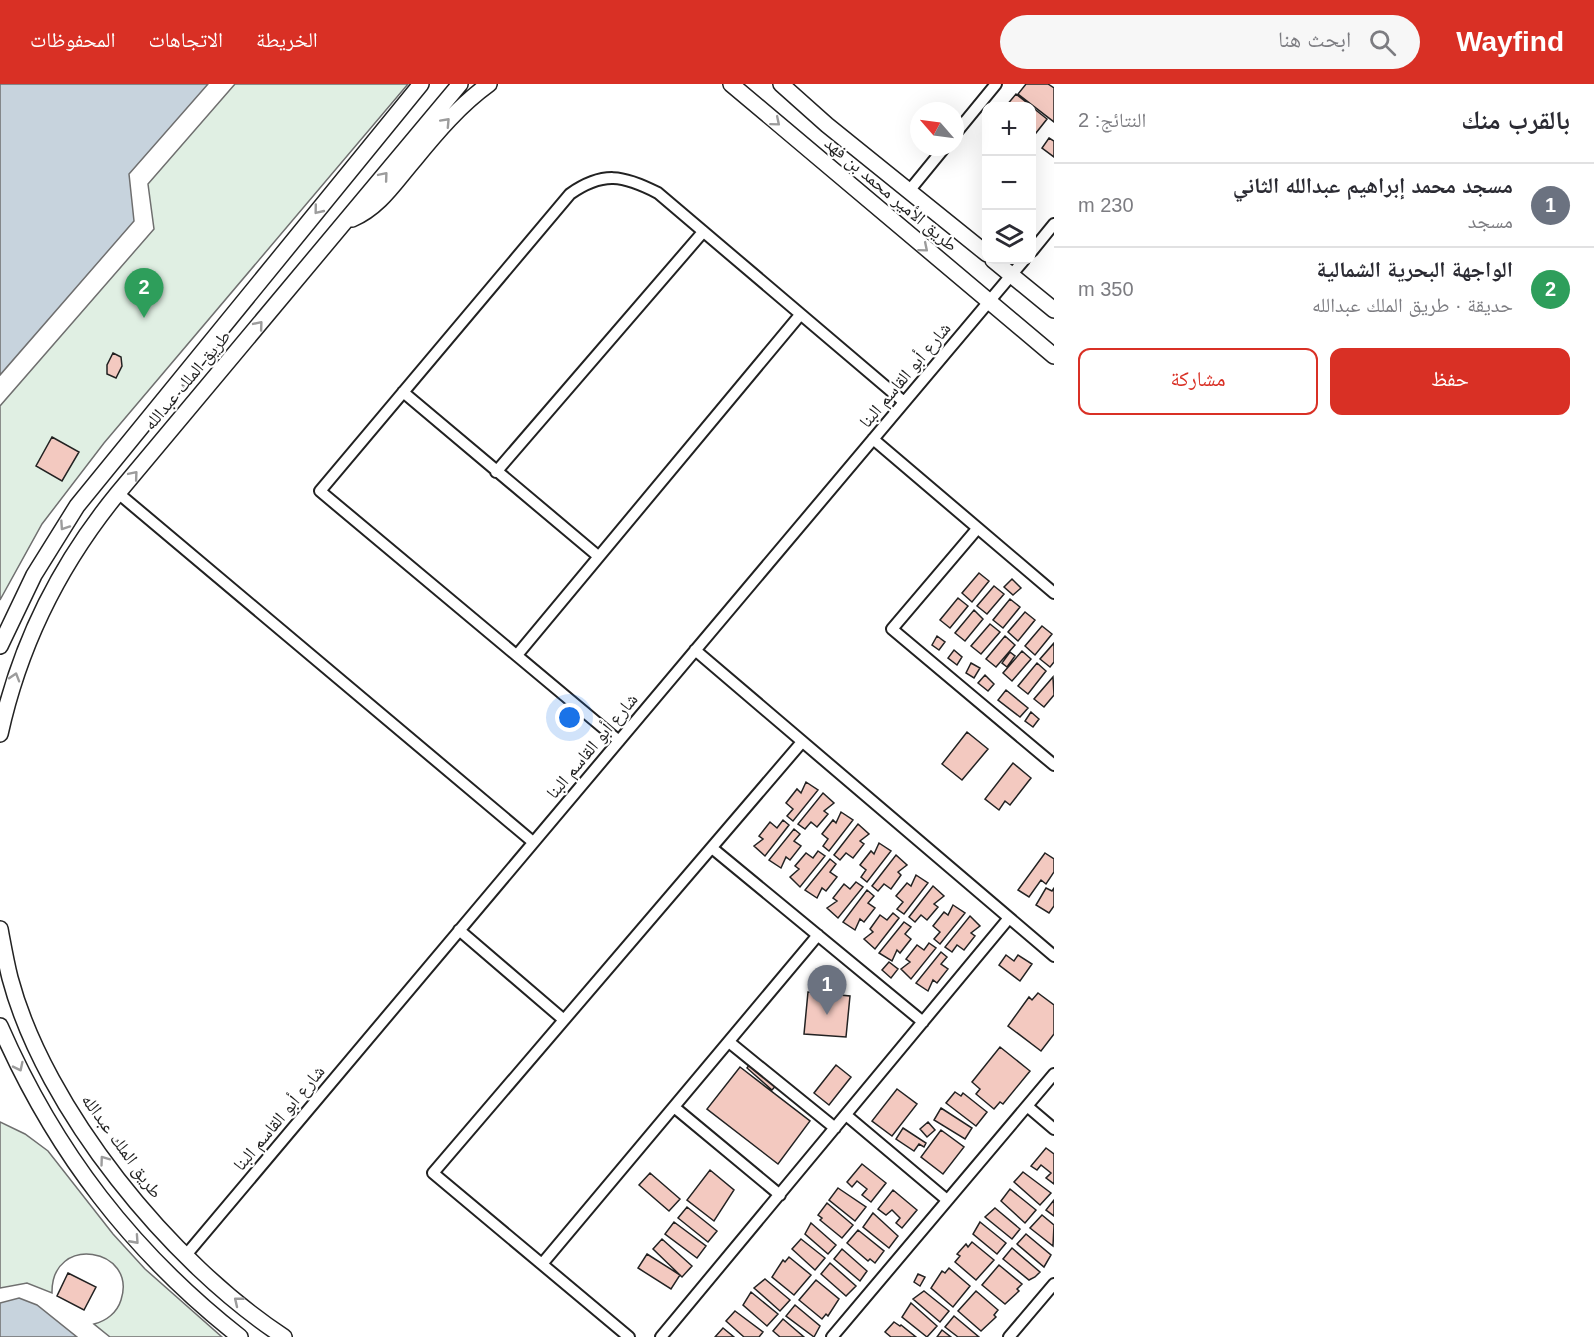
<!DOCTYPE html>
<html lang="ar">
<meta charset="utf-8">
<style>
body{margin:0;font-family:Arial,"Noto Naskh Arabic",sans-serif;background:#f7f7f7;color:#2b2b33;direction:rtl}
.controls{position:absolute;right:18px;top:18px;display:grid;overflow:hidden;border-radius:12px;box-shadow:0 6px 24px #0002}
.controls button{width:54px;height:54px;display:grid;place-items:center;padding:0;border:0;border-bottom:2px solid #e1e1e2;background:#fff;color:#2b2b33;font:30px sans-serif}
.compass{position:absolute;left:910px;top:18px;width:54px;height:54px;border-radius:50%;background:#fff;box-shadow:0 6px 24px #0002;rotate:298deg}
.you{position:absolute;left:570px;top:634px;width:21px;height:21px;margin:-15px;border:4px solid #fff;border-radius:50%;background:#1a73e8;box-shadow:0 0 0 9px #1a73e833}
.badge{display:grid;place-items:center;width:39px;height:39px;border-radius:50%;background:#d93025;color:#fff;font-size:20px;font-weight:700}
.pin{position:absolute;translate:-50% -50px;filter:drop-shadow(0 2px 3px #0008)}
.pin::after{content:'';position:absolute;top:32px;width:21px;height:18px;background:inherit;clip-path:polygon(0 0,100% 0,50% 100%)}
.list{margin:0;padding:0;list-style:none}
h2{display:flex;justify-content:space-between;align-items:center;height:78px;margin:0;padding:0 24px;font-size:26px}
h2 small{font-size:20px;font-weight:400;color:#7c7c81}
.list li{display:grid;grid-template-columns:39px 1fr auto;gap:18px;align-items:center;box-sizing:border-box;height:84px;padding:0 24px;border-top:2px solid #e1e1e2}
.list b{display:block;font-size:22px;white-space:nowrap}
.list p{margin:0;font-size:20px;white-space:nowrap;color:#7c7c81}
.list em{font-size:20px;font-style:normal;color:#7c7c81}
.actions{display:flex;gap:12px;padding:18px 24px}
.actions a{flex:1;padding:14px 0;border:2px solid #d93025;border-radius:12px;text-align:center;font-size:21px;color:#d93025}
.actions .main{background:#d93025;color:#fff}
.icon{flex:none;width:33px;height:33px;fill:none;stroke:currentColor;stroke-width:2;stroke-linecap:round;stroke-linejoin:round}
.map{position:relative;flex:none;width:1054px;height:1253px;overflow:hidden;direction:ltr}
header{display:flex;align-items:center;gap:36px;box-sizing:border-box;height:84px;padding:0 30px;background:#d93025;color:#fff}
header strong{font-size:28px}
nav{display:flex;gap:33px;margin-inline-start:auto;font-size:21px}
.search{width:420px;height:54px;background:#f7f7f7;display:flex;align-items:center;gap:15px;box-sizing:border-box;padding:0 21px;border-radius:33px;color:#7c7c81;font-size:22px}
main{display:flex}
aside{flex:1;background:#fff}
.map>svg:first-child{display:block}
.green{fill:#e0efe3;stroke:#6f6f6f;stroke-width:1.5}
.water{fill:#c7d3dd;stroke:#6f6f6f;stroke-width:1.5}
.building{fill:#f3c9c0;stroke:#222;stroke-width:1.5}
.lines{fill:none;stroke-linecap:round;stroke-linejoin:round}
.street-casing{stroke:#222;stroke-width:14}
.secondary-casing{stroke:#222;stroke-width:18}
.street{stroke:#fff;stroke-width:10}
.secondary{stroke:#fff;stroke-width:15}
.oneway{stroke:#9c9c9c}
.labels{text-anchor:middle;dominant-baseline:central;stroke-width:4.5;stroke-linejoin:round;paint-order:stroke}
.street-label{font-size:18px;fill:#222;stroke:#fff}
</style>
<header>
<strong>Wayfind</strong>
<div class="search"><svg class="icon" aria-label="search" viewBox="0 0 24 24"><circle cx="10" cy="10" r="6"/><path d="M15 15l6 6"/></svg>ابحث هنا</div>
<nav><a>الخريطة</a><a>الاتجاهات</a><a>المحفوظات</a></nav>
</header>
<main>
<aside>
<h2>بالقرب منك<small>النتائج: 2</small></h2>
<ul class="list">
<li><span class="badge" style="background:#6b7280">1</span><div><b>مسجد محمد إبراهيم عبدالله الثاني</b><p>مسجد</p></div><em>230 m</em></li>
<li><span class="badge" style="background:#2e9e5b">2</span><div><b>الواجهة البحرية الشمالية</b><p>حديقة · طريق الملك عبدالله</p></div><em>350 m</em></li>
</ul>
<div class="actions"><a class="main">حفظ</a><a>مشاركة</a></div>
</aside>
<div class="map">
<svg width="1054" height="1253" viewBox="0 0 1054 1253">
<rect width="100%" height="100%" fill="#fff"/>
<path class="green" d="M235 0H408L104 359 42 440 0 516V322L154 145 148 100Z
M0 1038 25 1050 48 1067 113 1150 145 1185 222 1253H110L94 1240C106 1237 117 1229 121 1216 138 1164 51 1149 52 1209L27 1199 0 1204Z"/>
<path class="water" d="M0 0H208L129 90 134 137 0 291Z
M19 1214 37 1221 77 1253H0V1219Z"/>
<path class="building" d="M1026 0H1048L1054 4V38L1018 10Z
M1016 10 1031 22H1006Z
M1032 23 1047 35 1032 54Z
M1049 54 1054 57V73L1042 64Z
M113 269 121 273 122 282 116 294 107 290V281Z
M52 353 79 368 62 397 36 382Z
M979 489 989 497 972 518 962 509Z
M1012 495 1021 504 1013 511 1004 503Z
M994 502 1004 510 987 530 977 522Z
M958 514 968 522 950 544 940 536Z
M1010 515 1020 523 1003 544 993 536Z
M974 526 983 535 965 557 955 549Z
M1025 528 1035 536 1018 557 1008 548Z
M990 540 1000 548 981 570 971 562Z
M1042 542 1052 550 1035 571 1025 562Z
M937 552 945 558 939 566 932 561Z
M1005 552 1015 561 996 583 986 575Z
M1054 559V578L1050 583 1040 575Z
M954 566 962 573 957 581 948 574Z
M1022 567 1031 575 1012 597 1003 589Z
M1010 568 1015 572 1007 583 1002 579Z
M971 579 980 584 974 594 966 589Z
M1037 579 1046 587 1028 610 1018 602Z
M985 591 994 600 988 607 978 599Z
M1053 593 1054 611 1044 623 1034 615Z
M1006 606 1028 624 1020 633 998 616Z
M1031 628 1039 635 1033 643 1025 637Z
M967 648 988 665 962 696 942 680Z
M1013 679 1031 694 1010 721 1005 717 999 726 985 715Z
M806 698 818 706 793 737 787 732 793 725 786 719 797 705 801 709Z
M823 709 834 719 824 727 828 730 817 743 811 738 805 745 798 740Z
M841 728 853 736 829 767 823 762 828 755 822 750 833 736 836 739Z
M783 736 789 741 765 772 754 762 763 755 759 752 770 738 777 744Z
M858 740 869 750 860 757 864 760 853 774 846 769 840 776 834 771Z
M794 745 800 750 794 757 801 762 790 776 786 773 781 784 769 776Z
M879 759 891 767 867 798 861 793 866 786 860 781 871 767 874 770Z
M818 767 825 772 800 803 790 793 799 785 795 782 806 769 813 774Z
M1045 769 1054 775V788L1046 800 1041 796 1029 813 1018 806Z
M896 771 907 781 898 788 901 791 891 805 884 800 878 807 872 802Z
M830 775 836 780 830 788 837 793 826 807 822 804 817 814 805 806Z
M916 791 928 799 904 830 897 825 903 818 896 812 907 799 911 802Z
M856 798 863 803 838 834 827 824 837 817 833 814 844 800 850 805Z
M933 802 944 812 934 820 938 823 927 836 921 831 915 838 909 833Z
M1046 804 1052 807 1054 804V822L1049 829 1036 821Z
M867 806 874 812 868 819 875 824 864 838 860 835 855 846 843 838Z
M953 821 965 829 940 860 934 855 940 848 933 842 944 828 948 831Z
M893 829 899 834 875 865 864 855 873 848 870 845 880 831 887 836Z
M970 832 980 842 971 849 975 852 964 866 957 861 952 868 945 863Z
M904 838 911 843 905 850 911 855 900 869 897 866 892 877 879 869Z
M929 859 936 864 911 895 901 885 910 878 906 875 917 861 924 866Z
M941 868 947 873 941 880 948 885 937 899 933 896 928 907 916 899Z
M1006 871 1014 877 1018 871 1032 880 1020 897 999 881Z
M889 878 898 885 891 894 882 886Z
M808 908 850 912 846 953 804 950Z
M1038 909 1054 921V950L1041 967 1008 942 1029 913 1032 916Z
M1000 963 1030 987 1003 1020 1000 1018 994 1025 976 1010 980 1005 972 998Z
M750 980 780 997 772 1006 747 984Z
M836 981 851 993 829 1021 814 1009Z
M740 983 810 1037 778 1080 707 1025Z
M897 1005 917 1020 892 1052 872 1037Z
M955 1008 961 1012 963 1009 987 1028 976 1042 946 1019Z
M941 1024 972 1044 965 1055 934 1036Z
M928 1038 935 1046 927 1053 920 1045Z
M903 1044 926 1059 924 1063 919 1060 914 1067 896 1055Z
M941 1046 964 1063 943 1090 921 1073Z
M1046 1064 1054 1070V1100L1046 1094 1051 1089 1041 1081 1037 1086 1031 1082Z
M862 1080 886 1099 871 1118 862 1111 867 1105 857 1097 852 1103 847 1098Z
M710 1086 734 1106 714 1137 687 1116Z
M1023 1088 1051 1109 1040 1121 1014 1098Z
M650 1089 680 1115 669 1127 639 1101Z
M838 1104 866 1123 855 1137 829 1116Z
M1010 1105 1036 1126 1025 1139 1001 1117Z
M893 1106 917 1126 902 1144 896 1139 900 1134 892 1126 886 1131 878 1125Z
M1054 1116V1132L1046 1126Z
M827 1119 853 1141 842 1154 820 1136 822 1134 818 1131Z
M687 1123 717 1147 708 1158 678 1134Z
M995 1124 1020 1145 1012 1155 985 1133Z
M873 1129 898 1152 889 1164 863 1143Z
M1042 1131 1054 1141 1053 1162 1030 1144Z
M674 1138 706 1162 697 1174 665 1150Z
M980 1138 1006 1159 997 1170 973 1150Z
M811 1139 836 1161 828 1170 805 1150Z
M858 1146 884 1167 875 1179 870 1175 868 1177 847 1159Z
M1026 1150 1051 1171 1044 1183 1017 1160Z
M662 1155 692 1182 682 1193 653 1165Z
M801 1155 825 1174 815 1186 792 1165Z
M972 1158 994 1176 976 1196 955 1178 960 1172 957 1170 966 1160 968 1163Z
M1012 1164 1040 1188 1035 1193 1029 1196 1003 1175Z
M842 1165 867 1187 860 1197 834 1175Z
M647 1170 680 1191 671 1205 638 1184Z
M789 1173 811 1191 794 1211 772 1193 783 1176 785 1178Z
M830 1179 856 1202 846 1212 821 1190Z
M999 1181 1022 1200 1017 1205 1019 1207 1005 1220 982 1201Z
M949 1184 970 1202 953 1223 931 1204 942 1187 945 1189Z
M68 1189 96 1203 84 1226 57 1212Z
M918 1190 925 1193 920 1202 914 1198Z
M765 1195 790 1216 780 1227 754 1204Z
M816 1196 839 1215 828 1232 826 1230 822 1235 799 1216Z
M924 1207 949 1227 940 1238 913 1215Z
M976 1207 998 1226 994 1231 996 1233 981 1247 958 1227Z
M751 1208 778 1230 767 1242 743 1221Z
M911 1219 937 1242 927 1253 902 1233Z
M795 1221 820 1242 814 1253 786 1232Z
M735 1227 763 1248 759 1253H744L726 1237Z
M954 1232 979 1253H958L945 1243Z
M783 1235 804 1253H780L773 1247Z
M894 1238 900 1242 901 1241 916 1253H891L885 1248Z
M723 1244 734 1253H715Z
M942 1246 951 1253H937Z"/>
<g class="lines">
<defs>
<path id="street" d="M955 50 996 0
M909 107 945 63
M1032 167 1054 140
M403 308 598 472
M873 355 1054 509
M496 388 703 148
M118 409 533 758
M977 445 892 545 1054 681
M695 566 1054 872
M517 571 800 231
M619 657 320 407 570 110C603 87 623 91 658 109L904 318
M712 764 923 938
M459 846 564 936
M729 958 835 1044
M1027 1022 1054 1045
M674 1023 780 1111
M846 1031 947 1116
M186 1171 1024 176
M542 1180 818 851
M629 1253 433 1089 802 658
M661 1253 1009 834
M832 1253 1054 990
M1009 1253 1054 1200"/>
<path id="secondary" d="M731 0 1054 272
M781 0 827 41 987 170
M352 135C380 123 395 98 415 75 437 48 460 21 489 0
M993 176 1054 226
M0 562 34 491 77 422 421 0
M0 650C20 559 59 481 118 409L460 0
M0 845C3 861 6 878 10 894 45 1026 171 1179 284 1253
M0 942C55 1068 132 1168 240 1253"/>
</defs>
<use href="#street" class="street-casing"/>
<use href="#secondary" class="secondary-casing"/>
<use href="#street" class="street"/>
<use href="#secondary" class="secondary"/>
</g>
<defs><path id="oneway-chevron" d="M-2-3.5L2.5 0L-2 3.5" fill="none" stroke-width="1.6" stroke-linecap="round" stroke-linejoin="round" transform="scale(1.5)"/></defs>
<g class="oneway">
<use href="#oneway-chevron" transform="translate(446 38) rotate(-47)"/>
<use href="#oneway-chevron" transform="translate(776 38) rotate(40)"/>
<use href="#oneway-chevron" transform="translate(384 92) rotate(-50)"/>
<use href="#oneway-chevron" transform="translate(318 126) rotate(129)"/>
<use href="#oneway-chevron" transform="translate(924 164) rotate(40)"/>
<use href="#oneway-chevron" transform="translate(259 241) rotate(-50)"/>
<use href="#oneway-chevron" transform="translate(134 391) rotate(-50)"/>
<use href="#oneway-chevron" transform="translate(64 442) rotate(124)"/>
<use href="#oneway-chevron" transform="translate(15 593) rotate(-73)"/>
<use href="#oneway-chevron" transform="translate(19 983) rotate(64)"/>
<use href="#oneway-chevron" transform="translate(104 1076) rotate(-126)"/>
<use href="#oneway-chevron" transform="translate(135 1156) rotate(48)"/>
<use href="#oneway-chevron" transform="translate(238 1217) rotate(-141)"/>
</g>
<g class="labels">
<g class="street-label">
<text transform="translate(891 110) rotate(40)">طريق الأمير محمد بن فهد</text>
<text transform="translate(905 291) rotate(-50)">شارع أبو القاسم البنا</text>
<text transform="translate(187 296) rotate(-50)">طريق الملك عبدالله</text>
<text transform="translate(592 662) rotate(-50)">شارع أبو القاسم البنا</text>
<text transform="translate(279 1034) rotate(-50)">شارع أبو القاسم البنا</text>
<text transform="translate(122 1062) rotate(54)">طريق الملك عبدالله</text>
</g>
</g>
</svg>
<div class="controls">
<button>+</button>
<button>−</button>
<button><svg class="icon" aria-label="layers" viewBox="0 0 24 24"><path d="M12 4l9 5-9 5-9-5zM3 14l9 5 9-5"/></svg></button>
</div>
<svg class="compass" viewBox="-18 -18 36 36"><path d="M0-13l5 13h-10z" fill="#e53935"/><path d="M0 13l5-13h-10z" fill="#7c7c81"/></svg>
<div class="you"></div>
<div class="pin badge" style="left:827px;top:931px;background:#6b7280">1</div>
<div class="pin badge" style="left:144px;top:234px;background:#2e9e5b">2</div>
</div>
</main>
